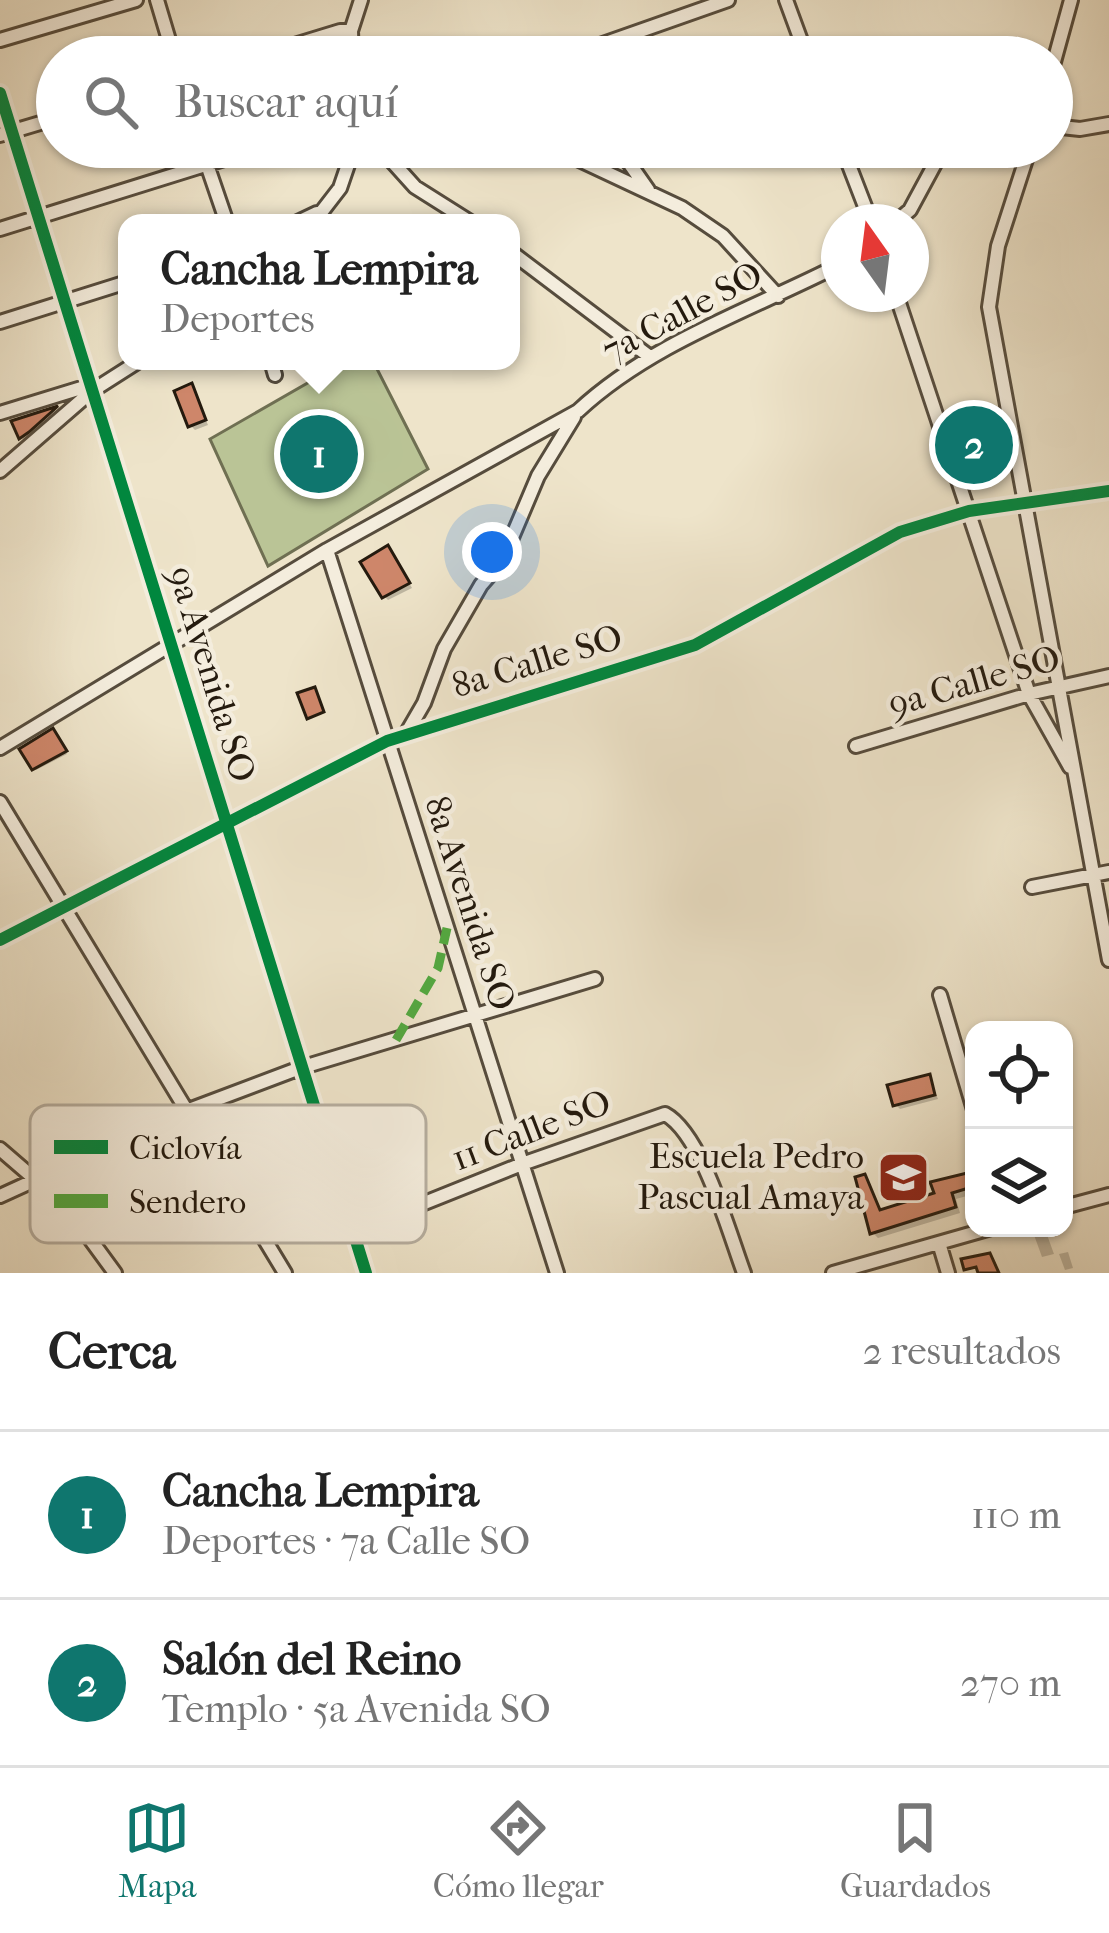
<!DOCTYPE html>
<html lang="es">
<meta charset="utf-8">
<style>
body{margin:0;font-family:"IM FELL French Canon",serif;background:#f6f6f6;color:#222}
.controls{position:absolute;right:36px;bottom:36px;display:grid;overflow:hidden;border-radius:24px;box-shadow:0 3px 9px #0004}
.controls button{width:108px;height:108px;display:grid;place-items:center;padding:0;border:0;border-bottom:3px solid #e0e0e0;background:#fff;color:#222;font:60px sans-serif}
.compass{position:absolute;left:821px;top:204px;width:108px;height:108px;border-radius:50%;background:#fff;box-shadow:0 3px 9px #0004;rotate:346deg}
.you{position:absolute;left:492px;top:552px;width:42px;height:42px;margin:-30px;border:9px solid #fff;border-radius:50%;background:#1a73e8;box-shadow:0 0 0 18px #1a73e833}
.badge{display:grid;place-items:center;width:78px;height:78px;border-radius:50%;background:#0f766e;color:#fff;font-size:39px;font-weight:700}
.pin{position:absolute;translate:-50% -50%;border:6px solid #fff;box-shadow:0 3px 12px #0006}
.popup{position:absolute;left:118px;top:214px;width:402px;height:156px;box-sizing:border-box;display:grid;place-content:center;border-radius:24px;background:#fff;filter:drop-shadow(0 3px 9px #0005);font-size:39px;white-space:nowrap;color:#767676}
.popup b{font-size:45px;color:#222}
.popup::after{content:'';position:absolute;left:50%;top:100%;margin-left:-24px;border:24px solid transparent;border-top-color:#fff}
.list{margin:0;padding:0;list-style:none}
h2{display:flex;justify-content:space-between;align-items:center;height:156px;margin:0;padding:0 48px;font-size:51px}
h2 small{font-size:39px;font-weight:400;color:#767676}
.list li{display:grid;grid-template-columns:78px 1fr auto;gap:36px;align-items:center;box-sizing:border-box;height:168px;padding:0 48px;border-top:3px solid #e0e0e0}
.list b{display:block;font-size:45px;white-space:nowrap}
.list p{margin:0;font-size:39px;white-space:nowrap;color:#767676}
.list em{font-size:39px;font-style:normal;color:#767676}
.icon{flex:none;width:66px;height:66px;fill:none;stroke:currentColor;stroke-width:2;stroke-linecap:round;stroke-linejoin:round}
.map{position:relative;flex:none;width:1109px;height:1273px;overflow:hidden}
.search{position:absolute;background:#fff;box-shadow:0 3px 9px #0004;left:36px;right:36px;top:36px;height:132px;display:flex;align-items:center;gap:30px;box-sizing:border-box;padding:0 42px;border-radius:66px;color:#767676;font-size:45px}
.sheet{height:492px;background:#fff}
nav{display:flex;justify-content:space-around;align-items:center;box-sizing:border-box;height:168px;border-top:3px solid #e0e0e0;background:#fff;font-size:33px;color:#767676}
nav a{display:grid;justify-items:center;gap:6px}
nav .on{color:#0f766e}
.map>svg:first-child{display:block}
.green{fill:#bac496;stroke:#6f6f52;stroke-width:3}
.shadow{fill:#0003}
.building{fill:#ce866a;stroke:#241a0e;stroke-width:3}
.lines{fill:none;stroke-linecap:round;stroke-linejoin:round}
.street-casing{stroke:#564c3d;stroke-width:18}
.street{stroke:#f4eddd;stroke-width:12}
.quiet{stroke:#53a941;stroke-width:9;stroke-dasharray:18 9;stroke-linecap:butt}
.cycleway-casing{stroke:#f4eddd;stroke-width:20}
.cycleway{stroke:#00873e;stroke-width:12}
.labels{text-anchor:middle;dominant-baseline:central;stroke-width:9;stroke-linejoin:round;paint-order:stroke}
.street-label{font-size:36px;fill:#241a0e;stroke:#f4eddd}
.poi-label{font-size:36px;fill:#241a0e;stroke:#f4eddd;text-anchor:end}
.key{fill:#f4eddd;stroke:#b6ae9f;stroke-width:3}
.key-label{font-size:33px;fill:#241a0e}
</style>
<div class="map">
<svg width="1109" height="1273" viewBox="0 0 1109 1273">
<rect width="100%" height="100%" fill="#eee4ca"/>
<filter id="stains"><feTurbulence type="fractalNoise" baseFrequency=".00167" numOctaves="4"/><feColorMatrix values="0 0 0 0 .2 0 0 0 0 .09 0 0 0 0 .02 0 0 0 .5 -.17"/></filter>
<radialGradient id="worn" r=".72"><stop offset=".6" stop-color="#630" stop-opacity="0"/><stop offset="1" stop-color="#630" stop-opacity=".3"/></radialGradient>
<path class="green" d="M346 361H373L428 469 268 566 210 439Z"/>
<path class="shadow" d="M191 387 208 425 195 430 190 425Z
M57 410 60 412 25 441 21 437 15 423Z
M392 553 412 588 388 600 384 596Z
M55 734 67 754 36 770 34 768Z
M929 1077 938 1099 900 1109 896 1105Z
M966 1176 973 1182 974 1194 956 1199 960 1213 878 1238 872 1232 865 1178 883 1212 938 1195Z
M1046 1232 1054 1254 1042 1257 1034 1235Z
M1068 1252 1073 1268 1065 1270 1059 1254Z"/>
<path class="building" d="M192 383 206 420 188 427 174 391Z
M58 406 29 432 19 439 11 421Z
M388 545 410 583 382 598 360 562Z
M315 687 324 712 307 719 297 693Z
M53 728 67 751 32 770 19 749Z
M930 1074 935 1095 893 1106 887 1085Z
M967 1173 972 1187 952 1193 956 1207 870 1234 855 1177 865 1174 880 1210 934 1193 930 1182Z
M990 1253 999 1273H978L976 1267 964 1270 961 1259Z"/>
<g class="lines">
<defs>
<path id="street" d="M157 0 174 57
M786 0 807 57
M0 40 136 0
M255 57 340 31H351
M352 57 351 31 361 0
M566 57 728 0
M1052 69 1071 0
M0 93 366 1273
M1052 126 1080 129 1109 124
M0 135 57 118
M201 147 227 223
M379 147 415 187 472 223
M552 147 682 208 723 236 778 296
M618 147 648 190
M842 147 871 222
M1030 147 998 246 989 307 1109 960
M896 222 910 210 944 147
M296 223 317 213
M313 223 340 188 354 147
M0 229 263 147
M511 252 650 357
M896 294 1029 694 1070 767
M0 322 127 282
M271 361 275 375
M0 413 91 385
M0 471 92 391 139 361
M327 550 557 1273
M406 734 424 703 444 649 481 585 502 561 538 476 574 417
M856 746 1029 694 1109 676
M0 748 327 550 578 411C651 343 751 310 839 265
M0 802 285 1273
M1032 887 1109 872
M0 940 387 741 695 645 900 532 969 511 1109 491
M940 995 974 1110
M0 1149 66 1206 115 1273
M0 1196 186 1111 300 1068 595 979
M1064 1207 1109 1195
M352 1232 522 1164 665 1114C702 1134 729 1233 744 1273
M939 1243 948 1273
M833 1273 991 1228"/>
</defs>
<use href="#street" class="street-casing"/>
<use href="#street" class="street"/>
<path class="quiet" d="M396 1040 438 968 447 928"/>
<defs>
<path id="cycleway" d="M0 93 366 1273
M0 940 387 741 695 645 900 532 969 511 1109 491"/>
</defs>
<use href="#cycleway" class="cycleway-casing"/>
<use href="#cycleway" class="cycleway"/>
</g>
<defs>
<symbol id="school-square" viewBox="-11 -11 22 22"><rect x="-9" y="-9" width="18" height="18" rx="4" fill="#8f2418" stroke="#f4eddd"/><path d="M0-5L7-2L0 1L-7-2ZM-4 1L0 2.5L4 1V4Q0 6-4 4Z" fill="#fff"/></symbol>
</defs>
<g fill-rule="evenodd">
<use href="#school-square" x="874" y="1148" width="59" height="59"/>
</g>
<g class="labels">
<g class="street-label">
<text transform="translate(682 312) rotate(-28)">7a Calle SO</text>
<text transform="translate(537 661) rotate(-17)">8a Calle SO</text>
<text transform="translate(212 674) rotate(73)">9a Avenida SO</text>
<text transform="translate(974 681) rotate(-16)">9a Calle SO</text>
<text transform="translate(470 903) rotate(72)">8a Avenida SO</text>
<text transform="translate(531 1130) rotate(-21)">11 Calle SO</text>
</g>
<g class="poi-label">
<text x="864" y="1156">Escuela Pedro<tspan x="864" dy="41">Pascual Amaya</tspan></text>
</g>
</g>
<rect x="30" y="1105" width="396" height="138" rx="18" class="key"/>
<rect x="54" y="1140" width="54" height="14" fill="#00873e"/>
<rect x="54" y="1194" width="54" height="14" fill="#53a941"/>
<g class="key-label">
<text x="129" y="1159">Ciclovía</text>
<text x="129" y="1213">Sendero</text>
</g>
<rect width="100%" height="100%" filter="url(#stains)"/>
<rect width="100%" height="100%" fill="url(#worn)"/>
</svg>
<div class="controls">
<button><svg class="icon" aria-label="locate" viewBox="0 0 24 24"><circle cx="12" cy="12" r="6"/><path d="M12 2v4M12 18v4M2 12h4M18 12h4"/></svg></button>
<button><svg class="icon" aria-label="layers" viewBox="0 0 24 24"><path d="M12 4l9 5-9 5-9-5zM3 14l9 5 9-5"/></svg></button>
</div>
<svg class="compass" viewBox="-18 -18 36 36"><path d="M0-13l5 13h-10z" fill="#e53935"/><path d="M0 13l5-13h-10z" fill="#767676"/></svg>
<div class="you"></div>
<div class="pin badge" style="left:319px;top:454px">1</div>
<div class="popup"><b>Cancha Lempira</b>Deportes</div>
<div class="pin badge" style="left:974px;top:445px">2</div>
<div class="search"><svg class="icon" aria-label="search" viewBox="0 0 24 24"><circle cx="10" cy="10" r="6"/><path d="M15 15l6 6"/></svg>Buscar aquí</div>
</div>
<section class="sheet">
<h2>Cerca<small>2 resultados</small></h2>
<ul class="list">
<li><span class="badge">1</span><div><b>Cancha Lempira</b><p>Deportes · 7a Calle SO</p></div><em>110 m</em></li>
<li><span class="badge">2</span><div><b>Salón del Reino</b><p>Templo · 5a Avenida SO</p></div><em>270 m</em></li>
</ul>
</section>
<nav>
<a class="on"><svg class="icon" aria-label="map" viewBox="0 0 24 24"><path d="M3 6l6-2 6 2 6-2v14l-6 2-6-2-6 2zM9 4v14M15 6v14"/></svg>Mapa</a>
<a><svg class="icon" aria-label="directions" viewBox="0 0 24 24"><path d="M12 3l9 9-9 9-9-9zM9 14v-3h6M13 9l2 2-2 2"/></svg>Cómo llegar</a>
<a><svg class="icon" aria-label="saved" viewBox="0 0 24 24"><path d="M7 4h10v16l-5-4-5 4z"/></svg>Guardados</a>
</nav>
